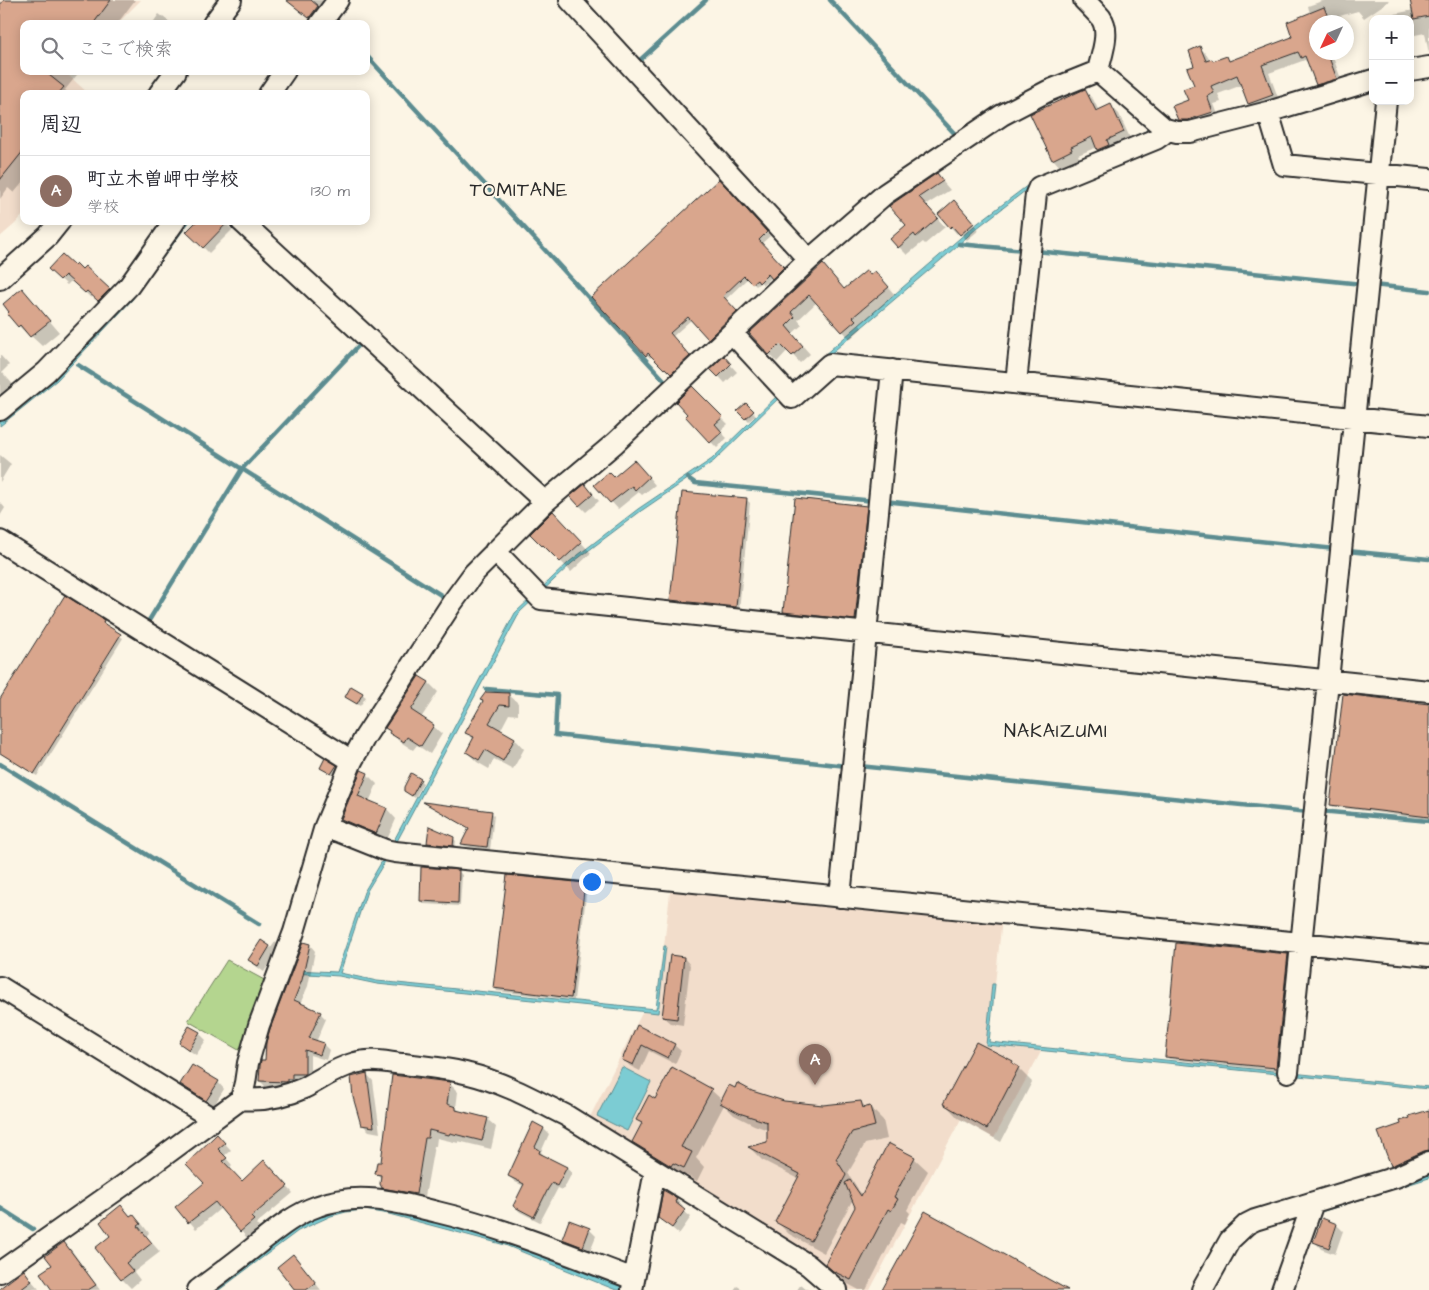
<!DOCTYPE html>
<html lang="ja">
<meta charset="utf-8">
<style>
body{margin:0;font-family:"Architects Daughter","Klee One",sans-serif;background:#f7f7f7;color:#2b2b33}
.controls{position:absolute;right:15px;top:15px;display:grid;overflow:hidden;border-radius:10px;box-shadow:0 2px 12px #0003}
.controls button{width:45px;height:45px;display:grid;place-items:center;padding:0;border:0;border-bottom:1px solid #e1e1e2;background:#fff;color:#2b2b33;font:25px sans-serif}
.compass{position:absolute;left:1309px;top:15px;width:45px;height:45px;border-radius:50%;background:#fff;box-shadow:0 2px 12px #0003;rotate:226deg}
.you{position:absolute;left:591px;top:881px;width:18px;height:18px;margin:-12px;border:4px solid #fff;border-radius:50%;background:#1a73e8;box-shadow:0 0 0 8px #1a73e833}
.badge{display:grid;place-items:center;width:32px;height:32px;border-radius:50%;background:#2563eb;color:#fff;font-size:16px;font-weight:700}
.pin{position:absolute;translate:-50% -41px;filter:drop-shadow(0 1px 2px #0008)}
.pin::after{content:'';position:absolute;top:26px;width:18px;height:15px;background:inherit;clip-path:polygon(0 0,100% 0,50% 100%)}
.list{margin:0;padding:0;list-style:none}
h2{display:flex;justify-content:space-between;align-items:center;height:65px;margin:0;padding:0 20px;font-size:21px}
h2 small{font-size:16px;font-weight:400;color:#7c7c81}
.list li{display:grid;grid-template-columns:32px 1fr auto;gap:15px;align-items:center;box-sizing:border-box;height:70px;padding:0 20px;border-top:1px solid #e1e1e2}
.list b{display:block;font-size:19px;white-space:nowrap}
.list p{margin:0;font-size:16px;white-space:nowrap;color:#7c7c81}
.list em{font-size:16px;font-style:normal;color:#7c7c81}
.icon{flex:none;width:28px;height:28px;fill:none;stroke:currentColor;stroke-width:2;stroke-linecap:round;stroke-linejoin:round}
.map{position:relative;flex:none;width:1429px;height:1290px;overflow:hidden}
.search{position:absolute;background:#fff;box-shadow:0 2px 12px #0003;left:20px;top:20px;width:350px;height:55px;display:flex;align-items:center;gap:12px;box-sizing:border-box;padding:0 18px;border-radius:10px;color:#7c7c81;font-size:19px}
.panel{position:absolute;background:#fff;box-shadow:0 2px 12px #0003;left:20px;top:90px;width:350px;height:135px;border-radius:10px}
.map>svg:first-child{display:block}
.built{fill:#f2ddcb}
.green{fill:#b4d58f;stroke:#70805d}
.water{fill:#7bccd3;stroke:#5b8c90}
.shadow{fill:#0003}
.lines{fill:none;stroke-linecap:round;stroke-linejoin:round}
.stream{stroke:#5b8c90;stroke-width:4.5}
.building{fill:#d9a68d;stroke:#2b2b2b}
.minor-casing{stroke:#2b2b2b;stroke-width:24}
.minor{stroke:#fcf5e5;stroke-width:20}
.labels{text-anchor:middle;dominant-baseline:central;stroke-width:4.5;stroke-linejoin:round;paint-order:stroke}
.neighbourhood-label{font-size:19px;letter-spacing:1px;fill:#2b2b2b;stroke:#fcf5e5}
</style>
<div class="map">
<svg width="1429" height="1290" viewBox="0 0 1429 1290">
<rect width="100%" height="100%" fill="#fcf5e5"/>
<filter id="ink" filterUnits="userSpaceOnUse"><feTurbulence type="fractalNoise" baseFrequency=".02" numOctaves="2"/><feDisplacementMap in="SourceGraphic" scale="10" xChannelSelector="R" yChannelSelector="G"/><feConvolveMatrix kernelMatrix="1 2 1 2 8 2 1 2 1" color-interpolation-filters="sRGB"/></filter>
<g filter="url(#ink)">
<path class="built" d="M0 0H141L117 24H24V71H69L67 74 89 94H24V214L15 224 0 237Z
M671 884 1002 919 995 984H992L986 1045 1042 1050 994 1138 961 1119 870 1290H848L812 1260 588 1121 643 1011 658 1012 666 946H664Z"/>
<path class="green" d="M227 960 268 982 244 1053 188 1021Z"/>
<path class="water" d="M1373 89V91L1198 141 1187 143 1165 140 1034 184 977 228 948 254 782 395 714 461 641 511 572 563 520 612 395 845 367 891 340 973 377 981 656 1009 664 946H666L658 1013 377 984 339 976 293 973 294 970 337 972 364 892 392 844 515 613 569 562 638 509 712 459 780 393 974 226 1032 182 1150 129Z
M184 221H190L132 300 57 380 0 426V421L53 378Z
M992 984H995L989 1042 1429 1087V1089L986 1045Z
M622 1067 651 1082 627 1131 597 1116Z
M1429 1175V1178L1321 1212 1293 1290H1289L1318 1209Z
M343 1208 390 1210 506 1241 612 1282 628 1290H616L505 1245 389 1214 364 1210 346 1212 331 1216 298 1231 219 1290H211L295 1227 309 1219Z"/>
<path class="shadow" d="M5 0H135L117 24H24V71H80L65 90 69 94H24V181L14 193 8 188 0 199V7Z
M285 0H332L316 23Z
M1325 0H1388L1389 1 1364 18 1358 11 1332 18 1334 22H1316V52H1331L1344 87 1325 93 1317 84 1310 65 1305 60 1269 73 1280 103 1257 112 1249 104 1242 85 1218 94 1221 102 1214 104 1220 120 1188 128 1179 119 1189 101 1195 86 1196 66 1200 48 1208 56 1210 61 1213 62 1226 57 1231 62 1294 38 1310 14 1308 6Z
M1411 0H1429V54L1425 33 1410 36V19H1395L1394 14 1414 10Z
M159 14 172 24H152Z
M1085 91 1093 99 1099 111 1111 106 1119 114 1131 140 1106 157 1097 147 1078 155 1080 159 1061 168 1053 159Z
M937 175 950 190 926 205 945 227 925 244 923 242 907 255 899 247 908 225 891 206Z
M719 181 770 236 761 244 786 271 776 281 772 277 763 285 761 282 756 286 748 278 725 300 740 315 712 341 692 319 672 337 692 360 675 376 669 370 668 372 652 356 650 358 593 297Z
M961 208 979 230 967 240 959 232 957 234 940 215Z
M224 221 232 230 209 253 188 232Z
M822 266 844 290 871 276 882 280 895 295 860 325 862 328 850 339 817 302 798 320 802 325 792 334 810 354 800 363 788 350 777 362 750 333Z
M74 267 82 271 86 268 114 295 104 306 93 295 91 298 72 280 67 285 50 269Z
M32 300 59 332 42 346 30 335 29 336 19 326Z
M0 355 9 365 2 372 16 388 4 398 0 394Z
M724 358 737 372 725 383 712 369Z
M692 388 728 424 720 431 727 438 717 448 686 416 689 414Z
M746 405 756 415 749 421 739 411Z
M0 455 11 464 0 482Z
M641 468 655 485 642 495 639 492 618 509 596 485Z
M585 485 599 501 586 512 579 505Z
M747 500 750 503 739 610 675 603 672 600Z
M0 502 5 508 0 516Z
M866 507 869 510 858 622 787 615 784 612Z
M563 523 591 553 571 572 554 554 553 556 532 534Z
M103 621 106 624 105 626 123 638 37 776 0 753V702Z
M419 677 429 683 438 692 421 718 433 726 442 734 430 754 417 745 413 750 399 741 391 733Z
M352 687 366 697 360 706 349 699Z
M508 694 518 703V715L509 714 500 731 515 739 524 749 513 769 494 759 489 769 477 762 467 752 474 740 467 732Z
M1429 706V819L1334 807 1331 805Z
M336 766 339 769 334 776 324 770Z
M367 774 377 784 369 802 387 809 396 819 386 842 352 829 342 819Z
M412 775 423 783 415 798 403 790Z
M428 804 491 812 494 815 490 850 465 846 462 844 470 829Z
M453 838 456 841 455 848 432 846 429 843Z
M459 872 462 875 460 906 424 904 421 901Z
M584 884 587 887 574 1000 497 991 495 988Z
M275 942 280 946 264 972 256 966 249 960 269 947 271 948Z
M304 944 310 945 315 951 308 986 300 1004 320 1013 326 1019 316 1042 323 1044 329 1050 326 1060 310 1055V1079H298L297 1084 292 1087 265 1086 260 1081Z
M1287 955 1290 958 1279 1071 1169 1059 1166 1056Z
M684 958 690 965 683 1025 670 1023 663 1017Z
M199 1033 206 1040 196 1055 187 1049 180 1043Z
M633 1040 674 1045 681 1051 675 1064 649 1051 640 1071 630 1066 623 1059Z
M976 1044 1012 1062 1032 1082 1001 1142 958 1118 945 1104Z
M367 1074 373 1081 380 1133 369 1131 362 1124Z
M218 1082 224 1089 213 1107 189 1091 182 1084Z
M449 1083 458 1092 456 1108 461 1112 487 1119 496 1127 491 1149 458 1141V1143L437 1138 436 1146H434L424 1202 392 1196 383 1187 382 1179 377 1174 382 1163Z
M735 1089 752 1092 784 1103 823 1106 861 1102 866 1108 870 1107 883 1120 887 1139 865 1144 848 1173 858 1189V1190L863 1195 914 1158 928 1171 907 1210 910 1213 905 1224 901 1222 866 1290H859L848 1284 827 1264 856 1207 853 1199 824 1253 789 1234 776 1221 799 1179 762 1160 750 1148 769 1142 768 1130 754 1125 734 1115 724 1105 696 1158 704 1167 697 1181 686 1175 684 1179 647 1156 634 1142 643 1125 637 1120 656 1101 711 1090 722 1100Z
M1429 1111V1158L1398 1172 1392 1166 1403 1125Z
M544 1129 549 1134 541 1152 545 1157 566 1168 572 1173 563 1190 558 1188 540 1222 520 1212 514 1206 524 1186 515 1182 509 1176Z
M217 1135 231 1150 224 1156 232 1165 229 1168 243 1183 264 1162 293 1193 256 1224 259 1227 247 1238 221 1208 196 1229 177 1207 206 1183Z
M664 1192 677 1199 683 1206 681 1209 691 1217 679 1234 659 1217Z
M121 1206 131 1217 133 1216 142 1224 149 1233 146 1236 160 1252 134 1272 140 1280 131 1288 122 1279 97 1248 112 1236Z
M1337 1225 1343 1231 1335 1254 1321 1249 1315 1242Z
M589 1229 596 1236 589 1253 570 1245 563 1239Z
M64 1243 72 1251 100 1290H54L53 1265Z
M299 1262 321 1290H297Z
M24 1272 39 1289 0 1290V1289Z
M801 1284 808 1290H797Z
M737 1286 744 1290H734Z"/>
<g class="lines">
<path class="stream" d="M830 0 955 134
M366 55 666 382
M639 61 706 0
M959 244 1025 250
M1036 251 1362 284
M1373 285 1429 291
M78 365 444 597
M688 478 695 483 874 501
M884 501 1335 549
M1347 551 1429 559
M148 622 242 469 362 342
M486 689 557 695 555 735 847 766
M0 764 259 924
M859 766 1309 812
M1320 811 1429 821
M0 1208 33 1229"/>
</g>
<path class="building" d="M4 0H111L93 24H24V71H44L64 87 58 94H24V150L0 180V5Z
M286 0H311L318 6 309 18Z
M1410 0H1429V16L1414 19Z
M1324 7 1330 22H1316V52H1327L1337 79 1316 85 1305 56 1301 58 1298 52 1262 65 1273 95 1248 104 1237 75 1211 86 1214 93 1207 96 1213 112 1188 120H1178L1172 106 1188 100 1183 89 1194 85 1187 68 1194 66 1189 51 1200 46 1206 61 1212 59 1213 61 1227 56 1229 61 1292 37 1287 22Z
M1085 89 1096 111 1111 104 1124 132 1107 140 1109 145 1097 150 1092 137 1071 147 1072 150 1052 160 1030 114Z
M937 173 943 181 919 197 938 218 916 237 914 234 898 248 890 239 906 225 889 206Z
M719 179 767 232 759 240 784 267 772 279 768 274 759 283 757 280 752 284 744 276 723 296 737 311 708 339 688 317 670 333 690 356 671 374 665 368 664 369 648 353 646 356 591 297Z
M954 200 974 223 960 235 952 226 950 228 938 214Z
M197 221H229L203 248 186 232Z
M62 254 74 265 76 263 82 269 85 266 110 289 98 301 87 291 85 293 65 275 60 280 48 269Z
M823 264 844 289 867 270 870 275 875 271 889 287 853 317 856 320 842 332 809 295 791 312 795 317 786 326 803 346 792 356 780 344 769 355 749 333 781 304V303Z
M22 288 50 321 30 337 20 325 18 327 7 314 9 312 3 304Z
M724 356 731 364 718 377 710 369Z
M692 386 723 417 715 424 722 432 710 443 685 416 687 414 676 402Z
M746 403 754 411 745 419 737 411Z
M634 460 649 477 635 490 632 486 610 503 594 485 609 472 614 477Z
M585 484 593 494 579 506 570 496Z
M682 492 747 498 736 607 670 600Z
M795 498 867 506 855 620 783 612Z
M553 511 582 542 560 562 543 545 542 546 530 534Z
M65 595 104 620 103 623 121 634 34 774 0 753V699Z
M419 676 429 682 411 710 434 725 421 746 407 737 404 742 389 733 390 731 385 728Z
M351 686 363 693 357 704 345 697Z
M486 692 509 693V706L500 705 489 723 515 738 503 761 485 750 479 760 466 752 474 737 465 733 483 701 480 700Z
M1343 694 1429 704V817L1330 805Z
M325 758 337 765 331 774 320 768Z
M361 770 368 773 358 796 387 808 376 834 341 819Z
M411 773 421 779 412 796 404 791V787Z
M423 802 492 811 487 847 461 844 469 828Z
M429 826 454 837 453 846 427 843Z
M421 867 459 870 458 903 420 901Z
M507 875 585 883 571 998 493 988Z
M261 940 270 946 258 966 248 960Z
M303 942 310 944 302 980 294 1000 321 1012 309 1038 324 1043 320 1055 305 1050V1074H292V1079H287V1082L259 1081 260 1066 261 1060H265L266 1042 270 1029Z
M1176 943 1288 954 1276 1068 1165 1057Z
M670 955 684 957 677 1019 662 1017Z
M637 1025 675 1044 668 1058 642 1045 633 1065 622 1060Z
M189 1026 200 1032 189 1050 179 1043Z
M976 1042 1013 1061 1012 1063 1019 1067 987 1129 943 1104Z
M192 1065 219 1081 206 1101 180 1084Z
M672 1067 712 1089 681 1147 692 1152 684 1168 673 1163 671 1166 632 1142 642 1123 636 1120 649 1095 655 1099Z
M367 1073 374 1127 361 1125 353 1097 351 1077Z
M392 1075 450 1082 447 1104 456 1107V1110L488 1118 482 1141 450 1133 449 1135 429 1130 428 1138H425L416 1194 382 1188 380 1184 381 1175 375 1174 377 1162H381Z
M737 1083 752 1091 784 1101 823 1105 861 1101 863 1108 870 1106 875 1126 852 1132 836 1159 846 1175 811 1241 775 1222 800 1174 748 1147 767 1142V1122L739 1113 720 1103 729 1085 735 1088Z
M1429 1110V1150L1424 1151 1391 1166 1378 1132 1401 1124 1400 1121 1410 1118 1409 1116Z
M533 1122 544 1128 535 1147 540 1150 539 1153 567 1167 557 1186 552 1183 548 1189 534 1217 513 1206 524 1184 508 1176Z
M217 1134 225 1143 218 1149 227 1158 223 1161 242 1181 264 1160 288 1186 251 1217 254 1220 240 1232 215 1202 188 1223 175 1207 204 1183 186 1164Z
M888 1143 915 1157 894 1197 898 1199 891 1211 888 1209 851 1280 833 1271 825 1264 855 1207 845 1183 850 1180 861 1196Z
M663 1190 677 1198 675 1202 685 1210 672 1228 658 1218Z
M121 1205 130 1216 133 1214 141 1224 138 1226 152 1243 126 1263 133 1271 121 1280 95 1248 110 1236 100 1222Z
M925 1211 1068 1290H882Z
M1322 1218 1337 1224 1329 1248 1313 1242Z
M569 1220 590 1228 583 1247 562 1239Z
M64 1242 96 1285 88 1290H52L40 1273 52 1265 45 1256Z
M293 1254 316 1283 306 1290H295L277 1267Z
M24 1270 32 1281 20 1290H0V1288Z"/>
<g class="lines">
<defs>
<path id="minor" d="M570 0 809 260
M1084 0C1090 6 1096 12 1101 18 1111 32 1101 56 1098 71
M213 24 231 0
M320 24 338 0
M1410 70 1429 67
M1098 71 1165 129 1177 132H1190L1268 112 1373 80
M159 94 176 71
M269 94 285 71
M1268 112 1284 165 1429 179
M241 221 545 502
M0 279 48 236 60 221
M732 333 792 398 830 364 1429 426
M1016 383 1036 194 1039 187 1156 139 1163 134 1165 129
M0 410 46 372 129 286 175 221
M0 541 352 761
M495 551 541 599 1429 691
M325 826 385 850 395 852 1429 956
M840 897 892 370
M0 987 213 1119
M1288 1072 1328 681 1386 101
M241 1099C263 1101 284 1097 304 1088 321 1079 336 1068 355 1063 371 1058 389 1063 404 1064 426 1067 448 1068 469 1074 503 1082 535 1100 567 1116L808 1265 837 1290
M0 1272 135 1177 241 1099 245 1083 248 1063 259 1025 294 932 325 826 352 761 365 737 452 603 474 573 545 502 615 443 809 260 885 194 1002 115 1048 91 1098 71
M198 1290C218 1275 238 1260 258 1244 277 1229 295 1214 318 1206 358 1191 398 1202 437 1212 505 1228 569 1255 634 1279
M632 1290 655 1171
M1202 1290 1230 1240 1247 1224 1255 1220 1396 1177 1429 1162
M1282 1290 1313 1203"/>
</defs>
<use href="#minor" class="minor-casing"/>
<use href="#minor" class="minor"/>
</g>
</g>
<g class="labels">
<g class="neighbourhood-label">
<text x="519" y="190">TOMITANE</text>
<text x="1056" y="731">NAKAIZUMI</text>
</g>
</g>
</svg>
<div class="controls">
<button>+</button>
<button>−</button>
</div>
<svg class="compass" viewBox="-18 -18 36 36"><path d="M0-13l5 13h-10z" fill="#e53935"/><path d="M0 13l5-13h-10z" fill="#7c7c81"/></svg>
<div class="you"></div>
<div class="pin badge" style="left:815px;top:1085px;background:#8d6e63">A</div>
<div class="search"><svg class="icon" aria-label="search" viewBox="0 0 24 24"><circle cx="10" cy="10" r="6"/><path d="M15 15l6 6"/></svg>ここで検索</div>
<section class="panel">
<h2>周辺<small></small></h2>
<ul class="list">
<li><span class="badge" style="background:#8d6e63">A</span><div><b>町立木曽岬中学校</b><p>学校</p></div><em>130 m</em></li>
</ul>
</section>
</div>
